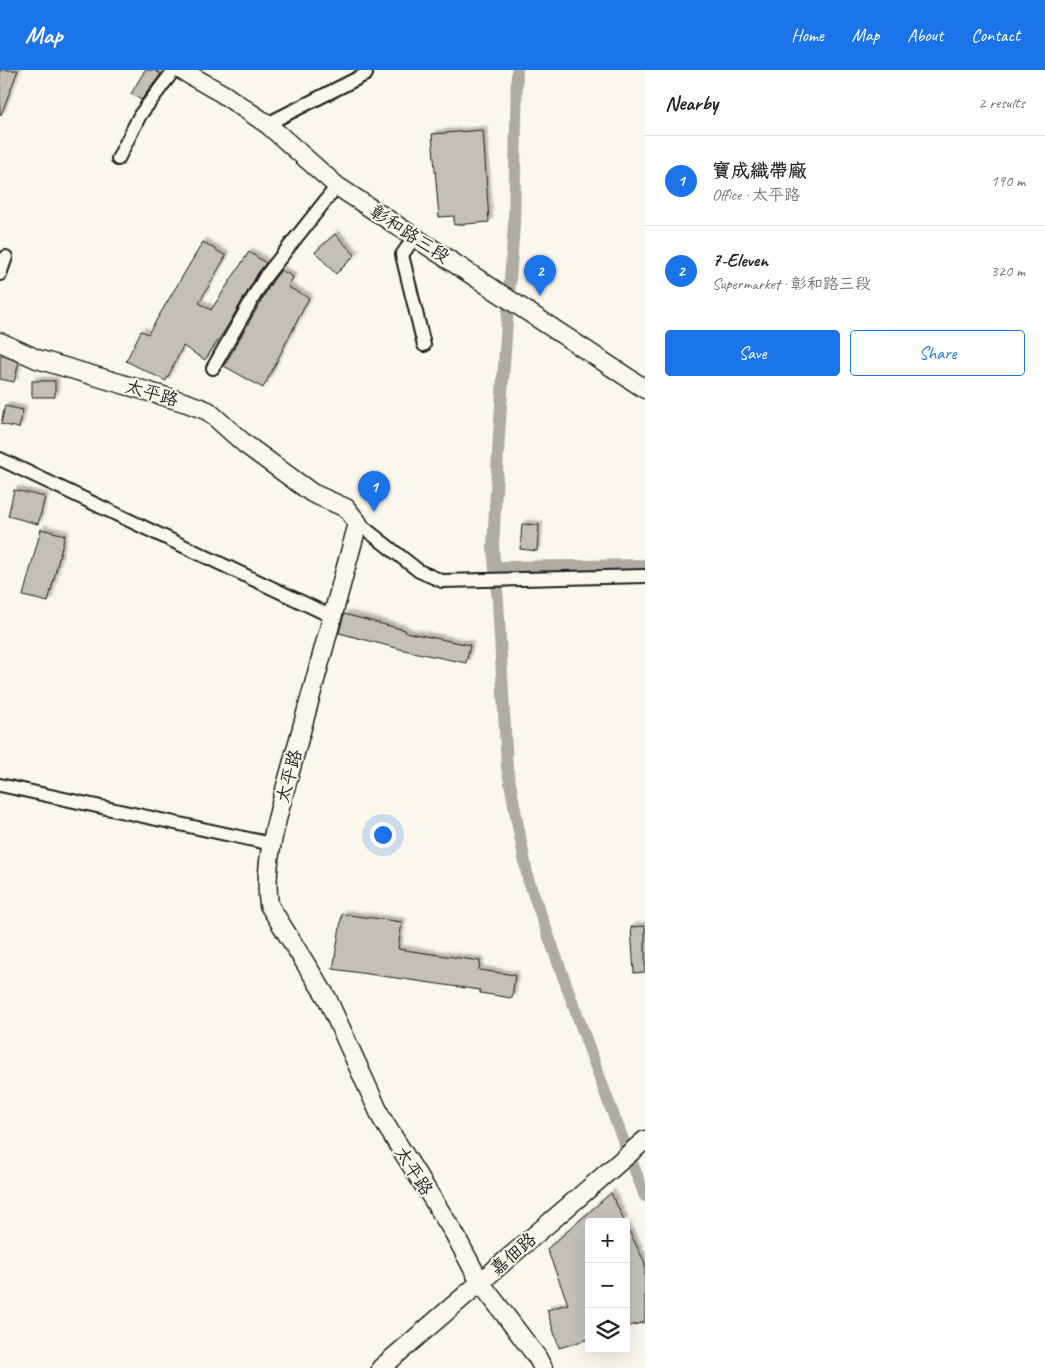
<!DOCTYPE html>
<meta charset="utf-8">
<style>
body{margin:0;font-family:Caveat,"LXGW WenKai TC",sans-serif;background:#f2f2f2;color:#202124}
.controls{position:absolute;right:15px;bottom:15px;display:grid;overflow:hidden;border-radius:5px;box-shadow:0 5px 20px #0002}
.controls button{width:45px;height:45px;display:grid;place-items:center;padding:0;border:0;border-bottom:1px solid #e0e0e0;background:#fff;color:#202124;font:25px sans-serif}
.you{position:absolute;left:382px;top:764px;width:18px;height:18px;margin:-12px;border:4px solid #fff;border-radius:50%;background:#1a73e8;box-shadow:0 0 0 8px #1a73e833}
.badge{display:grid;place-items:center;width:32px;height:32px;border-radius:50%;background:#1a73e8;color:#fff;font-size:16px;font-weight:700}
.pin{position:absolute;translate:-50% -41px;filter:drop-shadow(0 1px 2px #0008)}
.pin::after{content:'';position:absolute;top:26px;width:18px;height:15px;background:inherit;clip-path:polygon(0 0,100% 0,50% 100%)}
.list{margin:0;padding:0;list-style:none}
h2{display:flex;justify-content:space-between;align-items:center;height:65px;margin:0;padding:0 20px;font-size:21px}
h2 small{font-size:16px;font-weight:400;color:#757577}
.list li{display:grid;grid-template-columns:32px 1fr auto;gap:15px;align-items:center;box-sizing:border-box;height:90px;padding:0 20px;border-top:1px solid #e0e0e0}
.list b{display:block;font-size:19px;white-space:nowrap}
.list p{margin:0;font-size:16px;white-space:nowrap;color:#757577}
.list em{font-size:16px;font-style:normal;color:#757577}
.actions{display:flex;gap:10px;padding:15px 20px}
.actions a{flex:1;padding:11px 0;border:1px solid #1a73e8;border-radius:5px;text-align:center;font-size:18px;color:#1a73e8}
.actions .main{background:#1a73e8;color:#fff}
.icon{flex:none;width:28px;height:28px;fill:none;stroke:currentColor;stroke-width:2;stroke-linecap:round;stroke-linejoin:round}
.map{position:relative;flex:none;width:645px;height:1298px;overflow:hidden}
header{display:flex;align-items:center;gap:30px;box-sizing:border-box;height:70px;padding:0 25px;background:#1a73e8;color:#fff}
header strong{font-size:24px}
nav{display:flex;gap:28px;margin-inline-start:auto;font-size:18px}
main{display:flex}
aside{flex:1;background:#fff}
.map>svg:first-child{display:block}
.lines{fill:none;stroke-linecap:round;stroke-linejoin:round}
.canal{stroke:#afaca5;stroke-width:12}
.building{fill:#c3c0b8;stroke:#1c1c1c;filter:url(#shadow)}
.street-casing{stroke:#1c1c1c;stroke-width:16}
.secondary-casing{stroke:#1c1c1c;stroke-width:21}
.street{stroke:#fbf7ec;stroke-width:12}
.secondary{stroke:#fbf7ec;stroke-width:18}
.labels{text-anchor:middle;dominant-baseline:central;stroke-width:4;stroke-linejoin:round;paint-order:stroke}
.street-label{font-size:18px;fill:#1c1c1c;stroke:#fbf7ec}
</style>
<header>
<strong>Map</strong>
<nav><a>Home</a><a>Map</a><a>About</a><a>Contact</a></nav>
</header>
<main>
<div class="map">
<svg width="645" height="1298" viewBox="0 0 645 1298">
<defs>
<filter id="shadow"><feDropShadow dx="3.5" dy="-3.5" stdDeviation="1" flood-color="#0004"/></filter>
</defs>
<rect width="100%" height="100%" fill="#fbf7ec"/>
<filter id="ink" filterUnits="userSpaceOnUse"><feTurbulence type="fractalNoise" baseFrequency=".02" numOctaves="2"/><feDisplacementMap in="SourceGraphic" scale="10" xChannelSelector="R" yChannelSelector="G"/><feConvolveMatrix kernelMatrix="1 2 1 2 8 2 1 2 1" color-interpolation-filters="sRGB"/></filter>
<g filter="url(#ink)">
<g class="lines">
<path class="canal" d="M517 0 514 154 499 365 493 477 498 531 507 697 528 809 610 1036 645 1126
M495 497 645 495"/>
</g>
<path class="building" d="M0 0H18L1 45H0Z
M145 0H154L161 4 141 30 131 24Z
M483 60 489 152 454 155V146L439 147 432 64Z
M335 164 355 185 336 204 315 182Z
M203 172 226 186 199 233 211 240 249 182 266 193 258 203 227 257 205 290 183 276 166 311 126 291 141 261 148 264Z
M281 200 293 207 288 217 309 228 263 318 224 296 272 212Z
M0 285 19 292 14 312 0 309Z
M32 311H55V327H32Z
M5 336 23 340 19 358 1 354Z
M14 420 45 427 38 454 8 446Z
M522 454 539 455 537 481 520 479Z
M41 459 65 465 48 532 23 526Z
M344 544 405 560V562L470 575 466 593 408 581 339 563Z
M342 844 402 852 398 879 480 891 479 900 515 905 512 928 480 923V920L333 899Z
M645 856V902L634 903 631 857Z
M611 1123 625 1152H589V1269L559 1278 547 1240 568 1234 547 1179Z
M626 1155 645 1193V1252L626 1257Z"/>
<g class="lines">
<defs>
<path id="street" d="M267 54 366 4
M118 89 140 45 174 0
M415 166 402 185 424 275
M0 204 6 187
M213 298 265 207 337 116
M0 389 331 546
M358 453 419 501 442 511 645 506
M0 715 272 774"/>
<path id="secondary" d="M181 0 223 24 267 54 337 116 645 319
M0 272 37 289 187 333 208 341 245 374 312 423 346 438 358 453C336 531 315 609 294 687 282 733 262 787 269 835L327 928 382 1049 454 1163 480 1212 537 1287 543 1298
M381 1298 645 1070"/>
</defs>
<use href="#street" class="street-casing"/>
<use href="#secondary" class="secondary-casing"/>
<use href="#street" class="street"/>
<use href="#secondary" class="secondary"/>
</g>
</g>
<g class="labels">
<g class="street-label">
<text transform="translate(410 164) rotate(33)">彰和路三段</text>
<text transform="translate(152 323) rotate(16)">太平路</text>
<text transform="translate(289 706) rotate(-75)">太平路</text>
<text transform="translate(414 1101) rotate(57)">太平路</text>
<text transform="translate(513 1184) rotate(-41)">嘉佃路</text>
</g>
</g>
</svg>
<div class="controls">
<button>+</button>
<button>−</button>
<button><svg class="icon" aria-label="layers" viewBox="0 0 24 24"><path d="M12 4l9 5-9 5-9-5zM3 14l9 5 9-5"/></svg></button>
</div>
<div class="you"></div>
<div class="pin badge" style="left:374px;top:442px">1</div>
<div class="pin badge" style="left:540px;top:226px">2</div>
</div>
<aside>
<h2>Nearby<small>2 results</small></h2>
<ul class="list">
<li><span class="badge">1</span><div><b>寶成織帶廠</b><p>Office · 太平路</p></div><em>190 m</em></li>
<li><span class="badge">2</span><div><b>7-Eleven</b><p>Supermarket · 彰和路三段</p></div><em>320 m</em></li>
</ul>
<div class="actions"><a class="main">Save</a><a>Share</a></div>
</aside>
</main>
